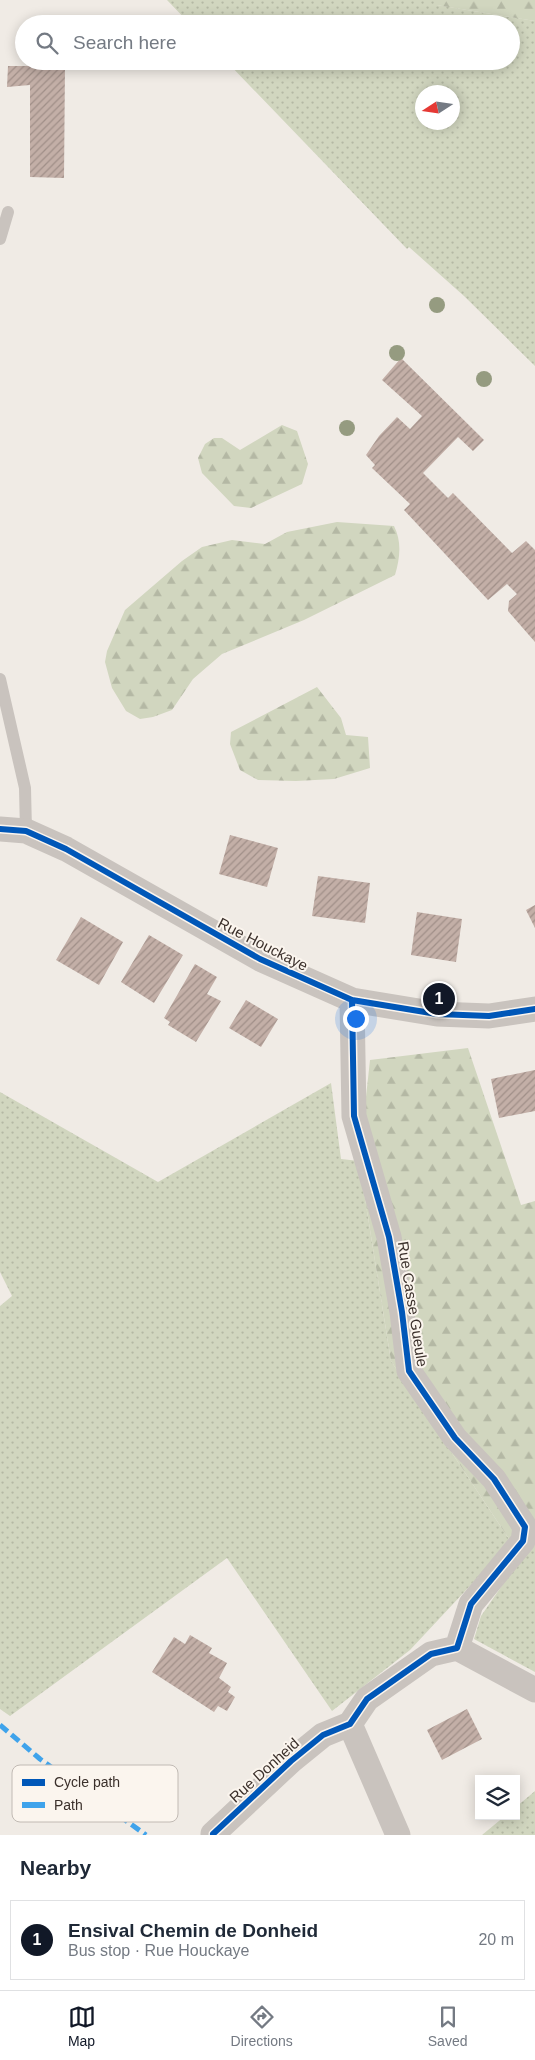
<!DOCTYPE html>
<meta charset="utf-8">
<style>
body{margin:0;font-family:Helvetica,sans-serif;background:#f6f6f7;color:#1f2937}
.controls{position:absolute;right:15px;bottom:15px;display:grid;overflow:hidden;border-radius:0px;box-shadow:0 2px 12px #0003}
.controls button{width:45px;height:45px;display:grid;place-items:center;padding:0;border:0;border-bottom:1px solid #e0e1e3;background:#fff;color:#1f2937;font:25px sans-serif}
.compass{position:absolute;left:415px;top:85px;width:45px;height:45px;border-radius:50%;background:#fff;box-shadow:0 2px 12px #0003;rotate:258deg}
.you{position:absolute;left:355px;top:1018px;width:18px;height:18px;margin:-12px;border:4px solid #fff;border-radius:50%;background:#1a73e8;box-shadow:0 0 0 8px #1a73e833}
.badge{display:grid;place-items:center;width:32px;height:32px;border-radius:50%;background:#111827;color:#fff;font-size:16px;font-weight:700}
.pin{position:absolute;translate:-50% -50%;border:2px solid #fff;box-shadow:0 1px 5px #0006}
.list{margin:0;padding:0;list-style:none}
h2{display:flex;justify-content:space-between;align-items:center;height:65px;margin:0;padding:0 20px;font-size:21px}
h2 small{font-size:16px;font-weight:400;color:#747a83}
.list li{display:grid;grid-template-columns:32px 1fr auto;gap:15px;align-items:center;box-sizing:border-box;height:80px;margin:0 10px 10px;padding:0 10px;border:1px solid #e0e1e3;border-radius:0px}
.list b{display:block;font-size:19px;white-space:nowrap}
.list p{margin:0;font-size:16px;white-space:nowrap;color:#747a83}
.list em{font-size:16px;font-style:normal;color:#747a83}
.icon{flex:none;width:28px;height:28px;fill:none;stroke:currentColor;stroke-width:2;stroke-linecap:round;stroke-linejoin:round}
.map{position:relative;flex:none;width:535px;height:1835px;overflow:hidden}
.search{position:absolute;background:#fff;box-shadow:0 2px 12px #0003;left:15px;right:15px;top:15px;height:55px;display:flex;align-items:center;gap:12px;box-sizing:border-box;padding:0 18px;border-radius:28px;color:#747a83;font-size:19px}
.sheet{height:155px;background:#fff}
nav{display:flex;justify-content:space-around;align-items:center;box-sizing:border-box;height:70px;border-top:1px solid #e0e1e3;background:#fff;font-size:14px;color:#747a83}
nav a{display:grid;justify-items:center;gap:2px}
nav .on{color:#111827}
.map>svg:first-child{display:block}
.grass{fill:url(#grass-dots);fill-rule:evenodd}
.forest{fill:url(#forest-firs)}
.building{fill:url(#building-hatch)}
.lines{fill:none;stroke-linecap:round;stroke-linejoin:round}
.service{stroke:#c9c3be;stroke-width:12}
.minor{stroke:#c9c3be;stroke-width:25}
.quiet{stroke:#3fa3eb;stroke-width:5;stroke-dasharray:10 5;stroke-linecap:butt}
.cycleway-casing{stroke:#fbf5ee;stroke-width:9}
.cycleway{stroke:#0057b8;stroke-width:6}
.tree{fill:#959b80}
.labels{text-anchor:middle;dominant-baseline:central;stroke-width:4;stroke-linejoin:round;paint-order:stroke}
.street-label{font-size:15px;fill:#3b302b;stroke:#fbf5ee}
.key{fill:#fbf5ee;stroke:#c1bab4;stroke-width:1}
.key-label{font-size:14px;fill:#3b302b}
</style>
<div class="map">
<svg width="535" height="1835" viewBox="0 0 535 1835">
<defs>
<pattern id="grass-dots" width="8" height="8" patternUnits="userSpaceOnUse" patternTransform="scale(1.25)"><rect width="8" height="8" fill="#d1d6bf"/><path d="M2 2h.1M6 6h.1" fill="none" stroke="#b4b8a4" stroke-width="1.8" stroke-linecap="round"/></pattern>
<pattern id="forest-firs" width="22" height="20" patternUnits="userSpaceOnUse" patternTransform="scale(1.25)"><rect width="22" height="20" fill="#d1d6bf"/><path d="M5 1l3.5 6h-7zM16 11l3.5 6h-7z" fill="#b4b8a4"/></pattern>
<pattern id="building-hatch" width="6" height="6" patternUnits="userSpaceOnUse" patternTransform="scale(1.25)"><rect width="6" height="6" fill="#c3afa7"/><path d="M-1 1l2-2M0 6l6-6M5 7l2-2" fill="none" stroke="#a08f88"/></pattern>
</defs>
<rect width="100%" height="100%" fill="#f0ebe5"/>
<path class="grass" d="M167 0H437V5L535 21V366L464 296 409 247 407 249 226 61H511V24H190ZM422 92H452V122H422Z
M331 1083 341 1159 359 1161 391 1361 511 1542 410 1650 332 1711 227 1558 10 1716 0 1709V1306L12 1296 0 1272V1092L158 1182Z
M535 1538V1672L474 1639 481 1616Z
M535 1791V1835H482L505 1816H516V1807Z"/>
<path class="forest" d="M437 0H535V21L436 5Z
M282 425 297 431 308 464 302 484 251 508 234 506 202 473 198 458 205 444 214 438H222L240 450Z
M337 522 394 526C402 542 400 558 395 575L304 620 222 654 193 679 172 710 153 717 140 719 126 711 112 688 105 662 107 651 125 610 182 561 202 547 232 540 265 544 287 532Z
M317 687 341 718 346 735 368 737 370 768 334 779 296 781 258 780 240 770 230 744 231 732Z
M468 1048 521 1205 535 1201V1536L511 1542 391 1361 359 1161 370 1060Z"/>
<path class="building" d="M8 66H65L64 178 30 177V85L7 87Z
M401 358 484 440 473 451 458 437 423 473 448 498 453 493 512 553 526 541 535 550V642L508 611 509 601 517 594 507 584 488 600 404 510 410 504 372 468 375 465 366 455 379 436 397 417 410 429 422 416 382 380Z
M230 835 278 848 267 887 219 874Z
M318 876 370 883 365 923 312 916Z
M535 905V928L526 910Z
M417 912 462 919 456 962 411 955Z
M81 917 123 942 99 985 56 960Z
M149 935 183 955 154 1003 121 982Z
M195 964 217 977 207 994 221 1001 196 1042 168 1025 170 1022 164 1018Z
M246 1000 278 1019 261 1047 229 1028Z
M535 1070V1111L499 1118 491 1079Z
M190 1635 212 1648 209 1653 227 1663 219 1678 231 1687 228 1692 235 1697 227 1711 218 1706 214 1712 152 1672 174 1637 185 1644Z
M467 1709 482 1739 442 1760 427 1730Z"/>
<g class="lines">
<path class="service" d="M0 239 8 212
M0 679 25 788 26 831"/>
<path class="minor" d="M0 829 26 831 66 849 260 959 352 1000 437 1014 489 1016 535 1009
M352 1000 354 1116 389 1237 402 1312 409 1371 455 1438 494 1479 525 1527 523 1541 471 1604 457 1648
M457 1648 535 1690
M350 1724 398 1835
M213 1834 291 1761 323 1735 350 1724 367 1699 431 1654 457 1648"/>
<path class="quiet" d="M0 1725 40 1759 146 1835"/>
<defs>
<path id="cycleway" d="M0 829 26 831 66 849 260 959 352 1000 437 1014 489 1016 535 1009
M213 1834 291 1761 323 1735 350 1724 367 1699 431 1654 457 1648 471 1604 523 1541 525 1527 494 1479 455 1438 409 1371 402 1312 389 1237 354 1116 352 1000"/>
</defs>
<use href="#cycleway" class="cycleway-casing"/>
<use href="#cycleway" class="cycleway"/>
</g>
<g class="tree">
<circle cx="437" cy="305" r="8"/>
<circle cx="397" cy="353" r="8"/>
<circle cx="484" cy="379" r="8"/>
<circle cx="347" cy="428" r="8"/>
</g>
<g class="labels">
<g class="street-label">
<text transform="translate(263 944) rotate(27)">Rue Houckaye</text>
<text transform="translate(413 1304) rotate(81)">Rue Casse Gueule</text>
<text transform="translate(264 1770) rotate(-42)">Rue Donheid</text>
</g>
</g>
<rect x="12" y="1765" width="166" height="57" rx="8" class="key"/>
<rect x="22" y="1779" width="23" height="7" fill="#0057b8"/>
<rect x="22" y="1802" width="23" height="6" fill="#3fa3eb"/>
<g class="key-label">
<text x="54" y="1787">Cycle path</text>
<text x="54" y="1810">Path</text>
</g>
</svg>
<div class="controls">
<button><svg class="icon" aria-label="layers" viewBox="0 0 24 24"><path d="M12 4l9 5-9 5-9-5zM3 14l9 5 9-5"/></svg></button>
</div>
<svg class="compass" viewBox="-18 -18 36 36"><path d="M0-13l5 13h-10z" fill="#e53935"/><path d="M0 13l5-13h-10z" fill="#747a83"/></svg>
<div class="you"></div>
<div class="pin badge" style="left:439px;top:999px">1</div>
<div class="search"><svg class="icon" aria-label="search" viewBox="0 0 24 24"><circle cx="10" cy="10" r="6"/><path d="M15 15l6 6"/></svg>Search here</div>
</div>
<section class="sheet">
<h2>Nearby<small></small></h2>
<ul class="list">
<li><span class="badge">1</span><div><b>Ensival Chemin de Donheid</b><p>Bus stop · Rue Houckaye</p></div><em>20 m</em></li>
</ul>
</section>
<nav>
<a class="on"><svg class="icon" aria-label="map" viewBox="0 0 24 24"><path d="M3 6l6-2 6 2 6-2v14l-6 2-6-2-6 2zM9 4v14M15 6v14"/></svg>Map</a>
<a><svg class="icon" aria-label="directions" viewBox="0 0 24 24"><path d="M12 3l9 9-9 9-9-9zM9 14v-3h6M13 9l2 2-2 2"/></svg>Directions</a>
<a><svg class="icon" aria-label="saved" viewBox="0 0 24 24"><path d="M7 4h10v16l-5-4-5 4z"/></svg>Saved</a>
</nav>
